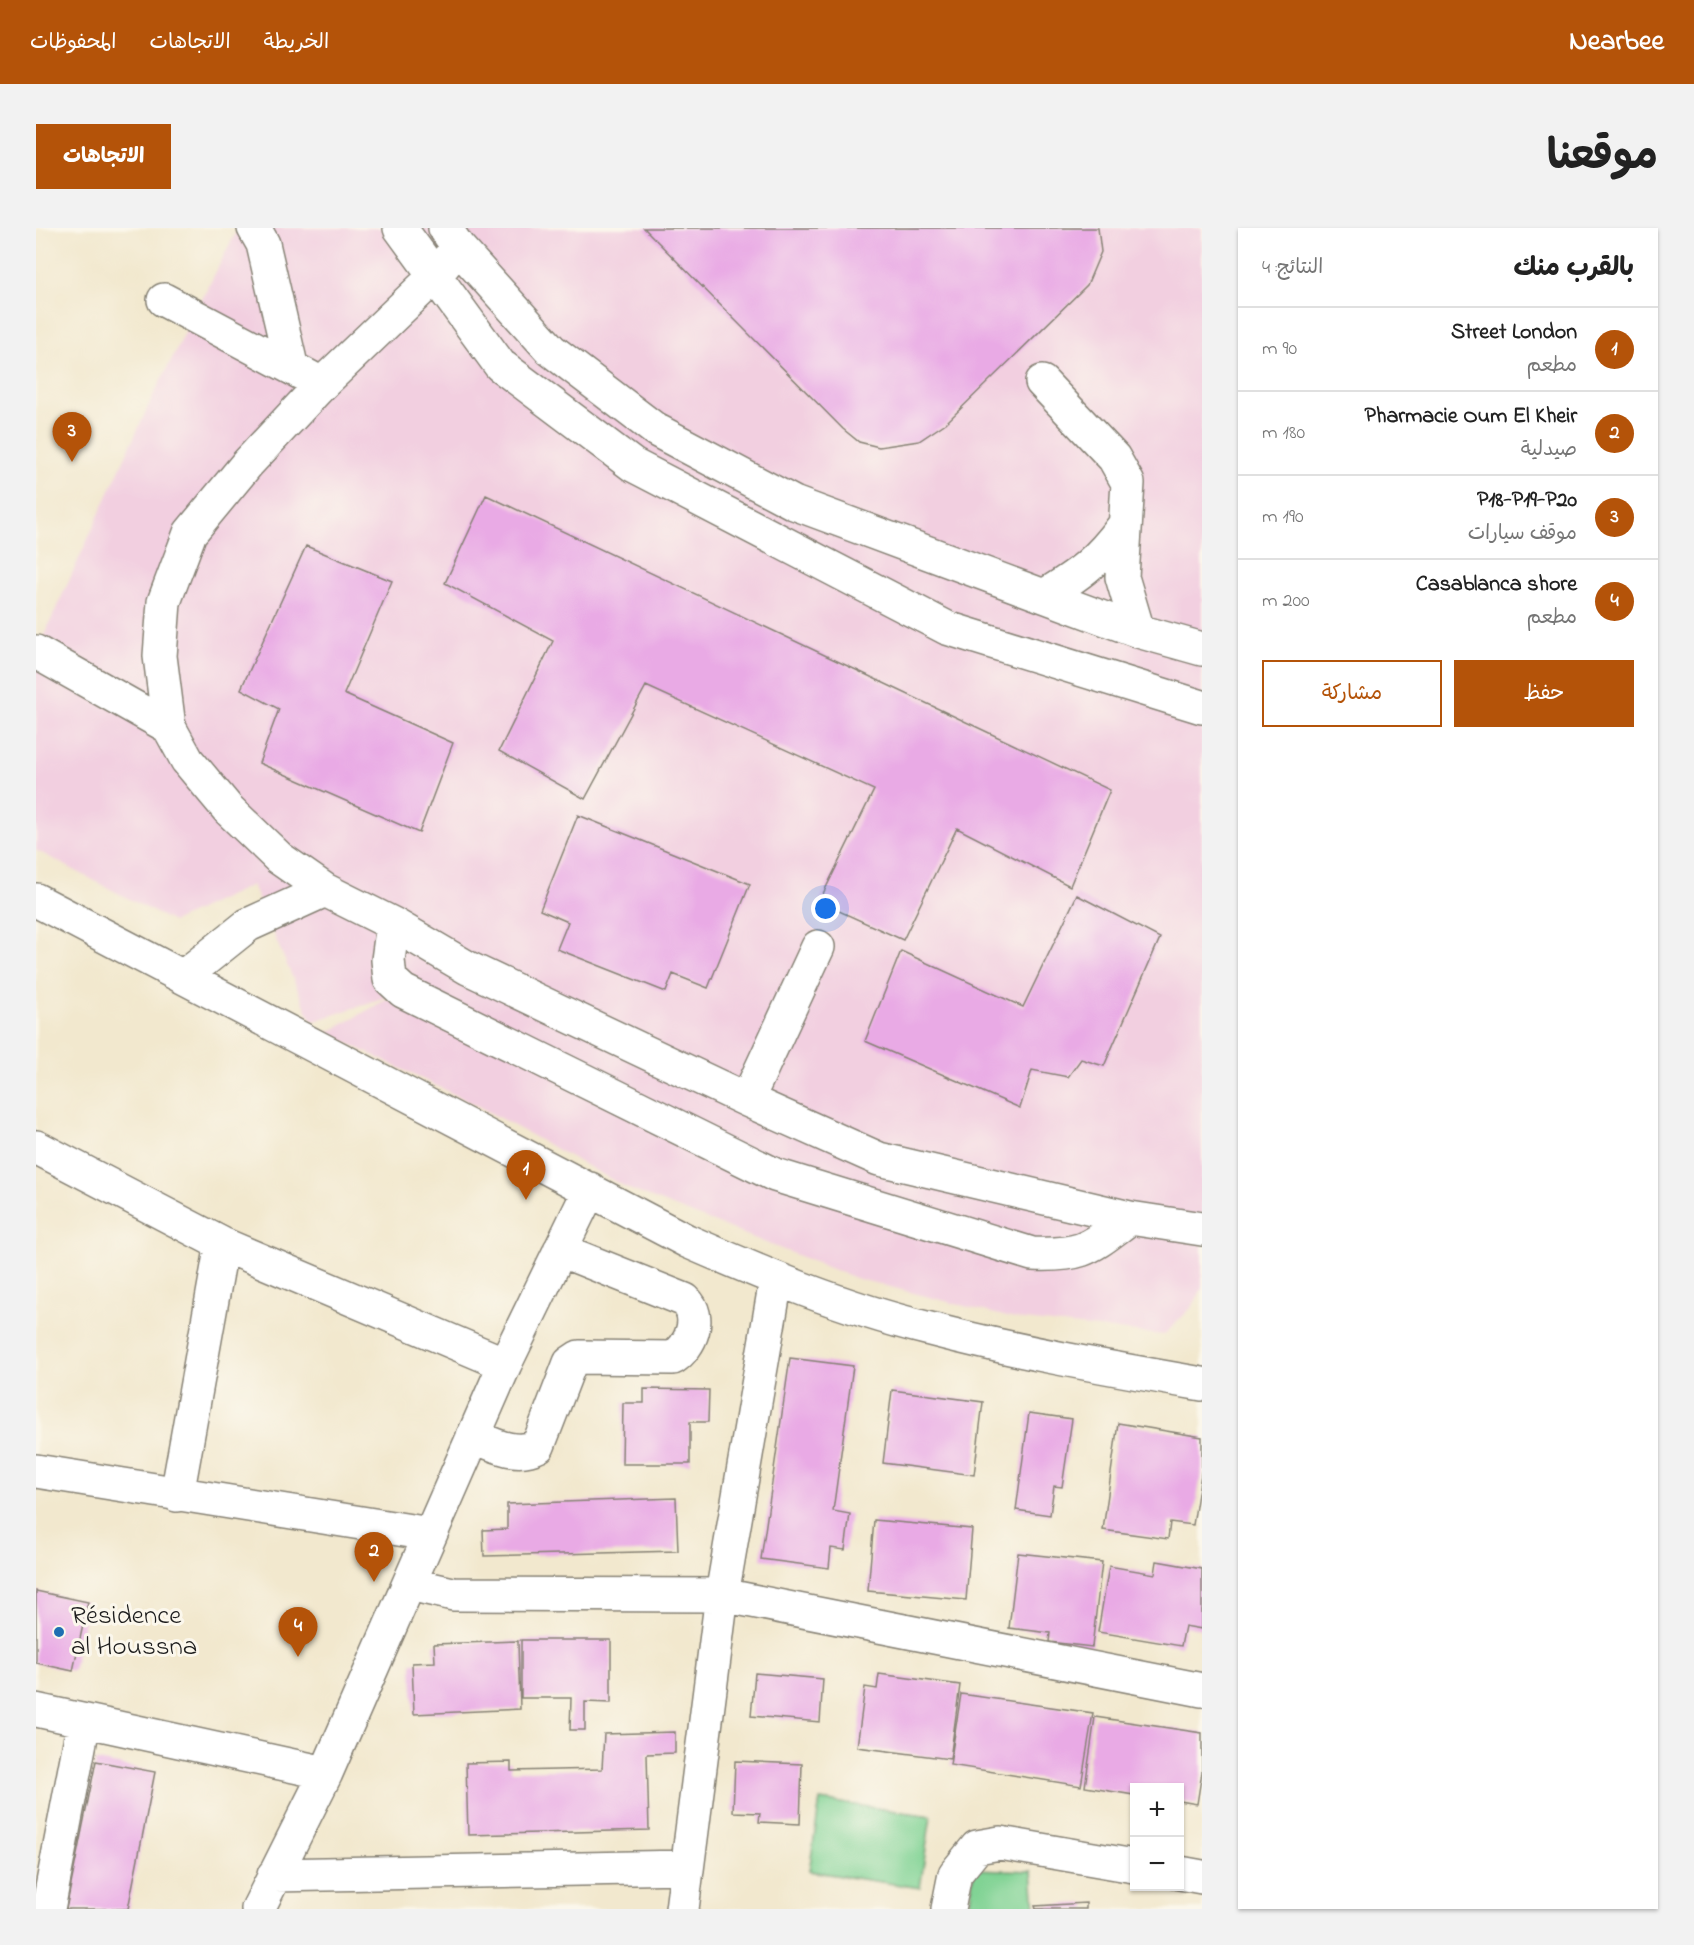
<!DOCTYPE html>
<html lang="ar">
<meta charset="utf-8">
<style>
body{margin:0;font-family:"Indie Flower","Playpen Sans Arabic",sans-serif;background:#f2f2f2;color:#222;direction:rtl}
.controls{position:absolute;right:18px;bottom:18px;display:grid;overflow:hidden;border-radius:0px;box-shadow:0 2px 4px #0004}
.controls button{width:54px;height:54px;display:grid;place-items:center;padding:0;border:0;border-bottom:2px solid #e0e0e0;background:#fff;color:#222;font:30px sans-serif}
.you{position:absolute;left:790px;top:681px;width:21px;height:21px;margin:-15px;border:4px solid #fff;border-radius:50%;background:#1a73e8;box-shadow:0 0 0 9px #1a73e833}
.badge{display:grid;place-items:center;width:39px;height:39px;border-radius:50%;background:#b45309;color:#fff;font-size:20px;font-weight:700}
.pin{position:absolute;translate:-50% -50px;filter:drop-shadow(0 2px 3px #0008)}
.pin::after{content:'';position:absolute;top:32px;width:21px;height:18px;background:inherit;clip-path:polygon(0 0,100% 0,50% 100%)}
.list{margin:0;padding:0;list-style:none}
h2{display:flex;justify-content:space-between;align-items:center;height:78px;margin:0;padding:0 24px;font-size:26px}
h2 small{font-size:20px;font-weight:400;color:#767676}
.list li{display:grid;grid-template-columns:39px 1fr auto;gap:18px;align-items:center;box-sizing:border-box;height:84px;padding:0 24px;border-top:2px solid #e0e0e0}
.list b{display:block;font-size:22px;white-space:nowrap}
.list p{margin:0;font-size:20px;white-space:nowrap;color:#767676}
.list em{font-size:20px;font-style:normal;color:#767676}
.actions{display:flex;gap:12px;padding:18px 24px}
.actions a{flex:1;padding:14px 0;border:2px solid #b45309;border-radius:0px;text-align:center;font-size:21px;color:#b45309}
.actions .main{background:#b45309;color:#fff}
.map{position:relative;flex:none;width:1166px;height:1681px;overflow:hidden;direction:ltr;border-radius:0px}
header{display:flex;align-items:center;gap:36px;box-sizing:border-box;height:84px;padding:0 30px;background:#b45309;color:#fff}
header strong{font-size:28px}
nav{display:flex;gap:33px;margin-inline-start:auto;font-size:21px}
.intro{display:flex;align-items:center;justify-content:space-between;box-sizing:border-box;height:144px;padding:0 36px}
h1{margin:0;font-size:42px}
.button{padding:15px 27px;border-radius:0px;background:#b45309;color:#fff;font-size:21px;font-weight:700}
main{display:flex;gap:36px;padding:0 36px}
aside{flex:1;background:#fff;border-radius:0px;box-shadow:0 2px 4px #0004}
.map>svg:first-child{display:block}
.built{fill:#f2cfe0}
.green{fill:#81d394;stroke:#4e7858;stroke-width:1.5}
.building{fill:#e9aae5}
.lines{fill:none;stroke-linecap:round;stroke-linejoin:round}
.minor-casing{stroke:#878275;stroke-width:36}
.minor{stroke:#fff;stroke-width:33}
.poi-dot{fill:#1f6fb2;stroke:#fbf7ec;stroke-width:2}
.labels{text-anchor:middle;dominant-baseline:central;stroke-width:6;stroke-linejoin:round;paint-order:stroke}
.poi-label{font-size:27px;fill:#1c1c1c;stroke:#fbf7ec;text-anchor:start}
</style>
<header>
<strong>Nearbee</strong>
<nav><a>الخريطة</a><a>الاتجاهات</a><a>المحفوظات</a></nav>
</header>
<div class="intro"><h1>موقعنا</h1><a class="button">الاتجاهات</a></div>
<main>
<aside>
<h2>بالقرب منك<small>النتائج: 4</small></h2>
<ul class="list">
<li><span class="badge">1</span><div><b>Street London</b><p>مطعم</p></div><em>90 m</em></li>
<li><span class="badge">2</span><div><b>Pharmacie Oum El Kheir</b><p>صيدلية</p></div><em>180 m</em></li>
<li><span class="badge">3</span><div><b>P18-P19-P20</b><p>موقف سيارات</p></div><em>190 m</em></li>
<li><span class="badge">4</span><div><b>Casablanca shore</b><p>مطعم</p></div><em>200 m</em></li>
</ul>
<div class="actions"><a class="main">حفظ</a><a>مشاركة</a></div>
</aside>
<div class="map">
<svg width="1166" height="1681" viewBox="0 0 1166 1681">
<rect width="100%" height="100%" fill="#fbf7ec"/>
<filter id="ink" filterUnits="userSpaceOnUse"><feTurbulence type="fractalNoise" baseFrequency=".0167" numOctaves="2"/><feDisplacementMap in="SourceGraphic" scale="12" xChannelSelector="R" yChannelSelector="G"/><feConvolveMatrix kernelMatrix="1 2 1 2 8 2 1 2 1" color-interpolation-filters="sRGB"/></filter>
<filter id="wash" filterUnits="userSpaceOnUse"><feTurbulence type="fractalNoise" baseFrequency=".008" numOctaves="4" result="noise"/><feDisplacementMap in="SourceGraphic" scale="24" xChannelSelector="R" yChannelSelector="G"/><feGaussianBlur stdDeviation="1.35" result="paint"/><feColorMatrix in="noise" values="0 0 0 0 0 0 0 0 0 0 0 0 0 0 0 0 0 1.4 0 .05"/><feComposite in="paint" operator="in"/></filter>
<g filter="url(#wash)">
<rect width="100%" height="100%" fill="#f2e8ce"/>
<path class="built" d="M202 0H1166V1061L1156 1079 1128 1107 979 1091 819 1050 593 961 442 878 291 805 362 765 276 794 216 657 137 694 0 622V425L116 170Z"/>
<path class="green" d="M784 1572 895 1588 884 1660 773 1643Z
M938 1641 996 1643 999 1681H933Z"/>
<g id="blocks">
<path class="building" d="M608 0H1062L1065 24 1051 57 910 195 883 213 843 219 823 214 807 201Z
M450 267 1074 562 1034 658 921 600 867 712 783 674 838 562 610 458 549 571 463 523 517 413 409 355Z
M270 318 356 353 308 466 417 515 383 605 223 535 243 481 205 461Z
M542 587 714 656 672 760 637 746 630 764 521 721 532 694 504 682Z
M1041 667 1124 710 1068 838 1045 831 1032 849 996 842 984 880 829 813 865 723 987 779Z
M754 1130 817 1138 797 1283 814 1286 809 1322 795 1320 793 1340 725 1331Z
M608 1161 673 1162 672 1194H654V1236H586L587 1175H608Z
M856 1162 947 1174 938 1247 847 1235Z
M993 1185 1036 1191 1026 1259 1018 1258 1014 1287 980 1282Z
M1082 1195 1166 1209V1240L1157 1297 1134 1294 1132 1311 1067 1302Z
M640 1270 642 1323 448 1328 447 1302 471 1301V1276Z
M838 1292 936 1301 930 1372 832 1363Z
M982 1325 1066 1334 1056 1419 1013 1414 1014 1405 973 1400Z
M1121 1333 1166 1341V1401L1149 1398 1145 1418 1062 1404 1073 1338 1119 1346Z
M0 1363 52 1374 37 1443 0 1435Z
M485 1412H575V1475L549 1474V1502H534L535 1470H485Z
M482 1413 484 1481 378 1486 376 1435 399 1434 398 1416Z
M719 1445 787 1451 784 1494 715 1488Z
M843 1446 924 1457 914 1531 821 1519 829 1459 841 1461Z
M925 1466 1057 1485 1045 1558 914 1537Z
M1059 1489 1166 1505V1544L1161 1576 1144 1573V1560H1098V1567L1049 1559Z
M639 1504V1525L611 1526 613 1602 432 1607 430 1535 475 1534V1543L566 1541 568 1506Z
M60 1533 119 1544 92 1681H30Z
M699 1533 766 1536 764 1596 723 1594 724 1585 697 1584Z
M1050 1675V1681H1000L999 1678Z"/>
</g>
</g>
<g filter="url(#ink)">
<use href="#blocks" fill-opacity="0" stroke="#878275" stroke-width="1.5"/>
<g class="lines">
<defs>
<path id="minor" d="M218 0 227 16 255 137
M364 0 464 137 597 237 911 400 1166 479
M409 0 422 19 515 122 620 202 758 275 1102 403 1166 421
M422 19 399 48 286 156 211 236 154 305 128 374 124 428 133 499 151 532 192 581 243 630 289 662 357 696 432 740 711 872 843 931 1094 990 1166 1001
M128 72 286 156
M1006 154 1078 230 1092 255 1086 349 1102 403
M1008 368C1044 346 1062 333 1087 299
M0 424 133 499
M0 672 651 1013C729 1047 808 1080 890 1100 981 1124 1074 1140 1166 1156
M357 696 352 732 354 751 367 763 739 947 996 1026C1049 1028 1053 1020 1094 990
M147 749 212 697 289 662
M711 872 782 719
M0 919 186 1016 469 1136
M437 1208C458 1217 480 1229 502 1218L534 1135 543 1129 637 1130C655 1118 667 1089 649 1072L524 1022
M0 1243 394 1306
M141 1267 186 1016
M373 1356 417 1366 686 1367 1166 1462
M0 1482 290 1545
M1144 1645 1166 1649
M238 1647 651 1639
M12 1681 48 1493
M222 1681 290 1545 469 1136 554 961
M646 1681 686 1367 740 1052
M912 1681 919 1646 941 1619 964 1615 1098 1638"/>
</defs>
<use href="#minor" class="minor-casing"/>
<use href="#minor" class="minor"/>
</g>
</g>
<circle class="poi-dot" cx="23" cy="1404" r="6"/>
<g class="labels">
<g class="poi-label">
<text x="35" y="1388">Résidence<tspan x="35" dy="31">al Houssna</tspan></text>
</g>
</g>
</svg>
<div class="controls">
<button>+</button>
<button>−</button>
</div>
<div class="you"></div>
<div class="pin badge" style="left:490px;top:972px">1</div>
<div class="pin badge" style="left:338px;top:1354px">2</div>
<div class="pin badge" style="left:36px;top:234px">3</div>
<div class="pin badge" style="left:262px;top:1429px">4</div>
</div>
</main>
